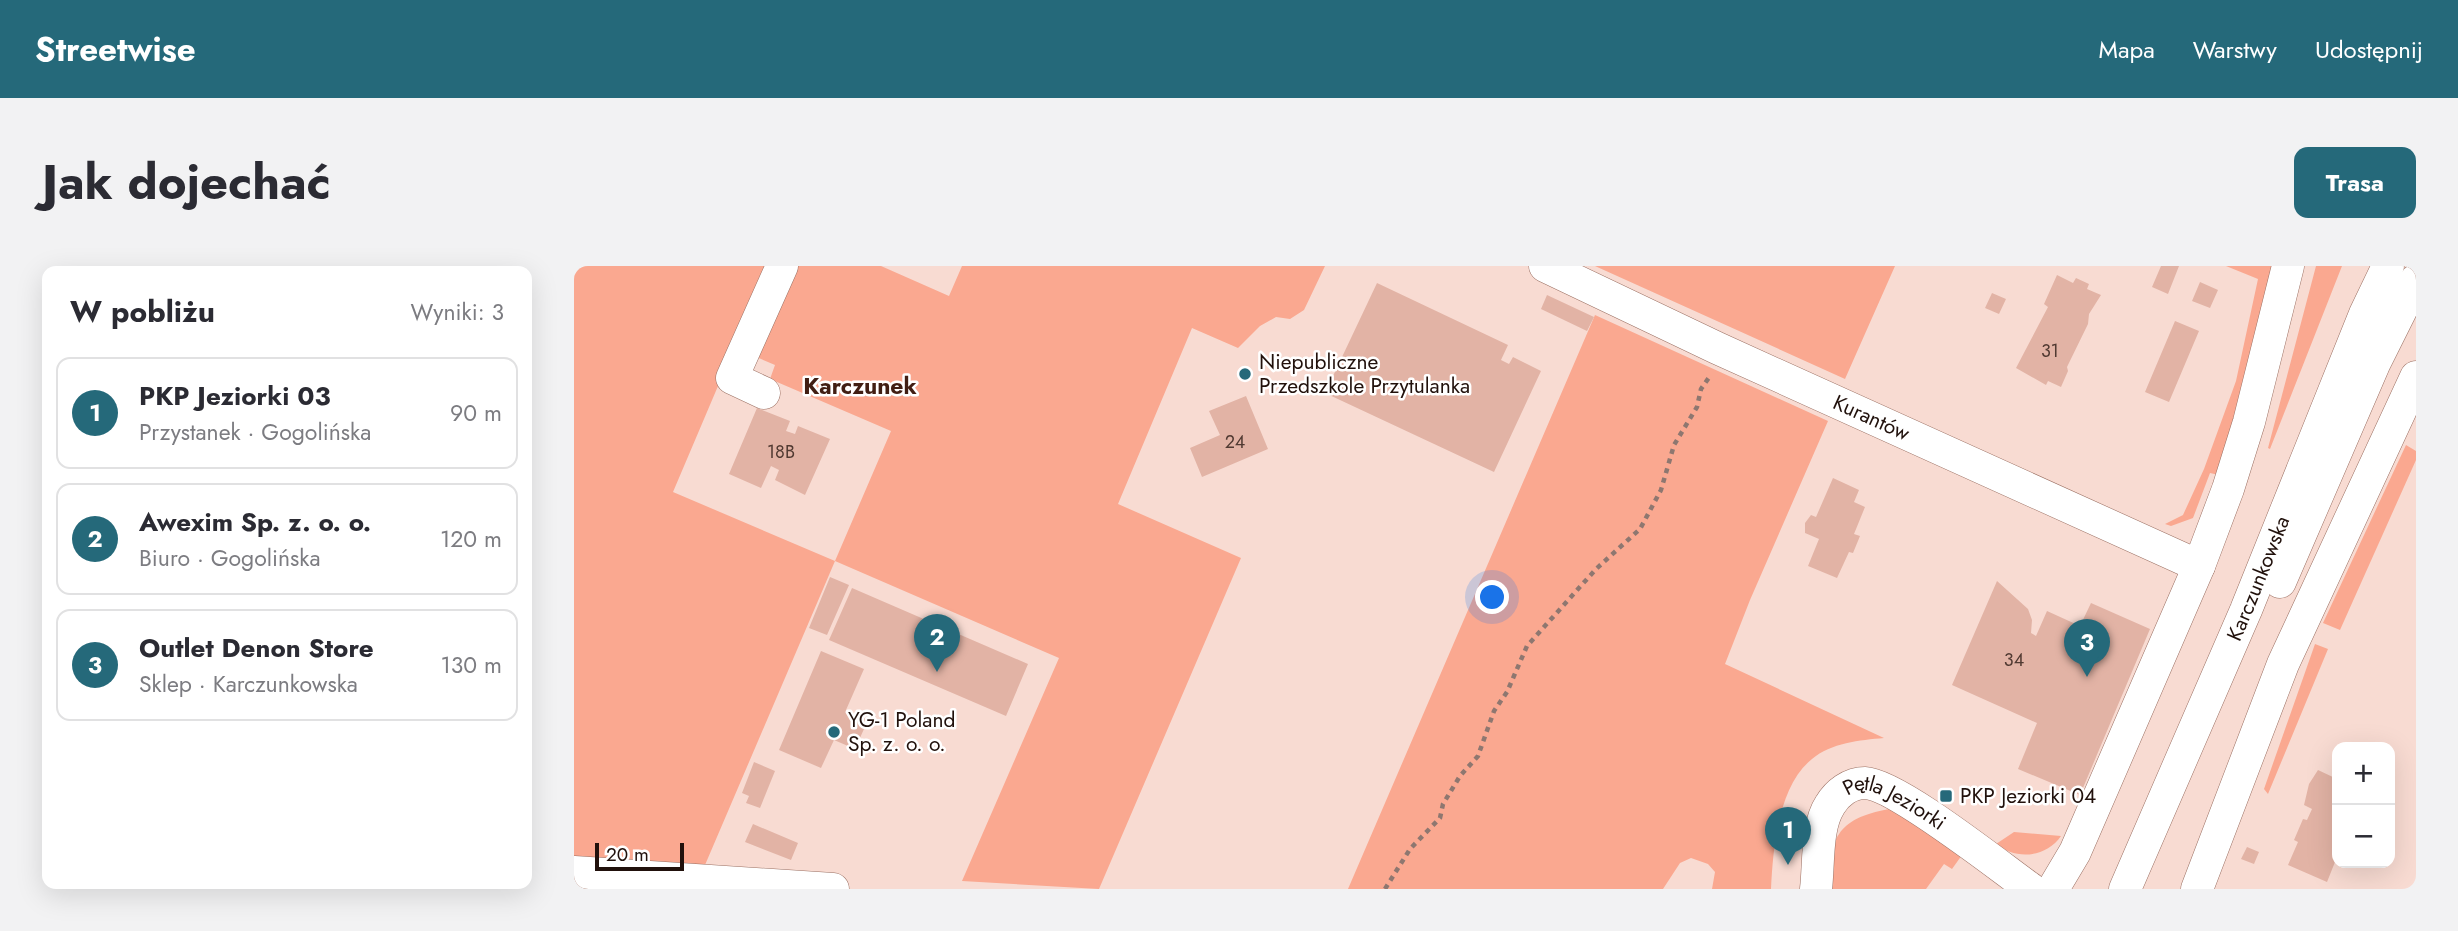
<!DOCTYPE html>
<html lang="pl">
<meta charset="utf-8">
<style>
body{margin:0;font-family:Jost,sans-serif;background:#f2f2f3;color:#2b2b33}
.controls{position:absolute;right:21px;bottom:21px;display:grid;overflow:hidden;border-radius:14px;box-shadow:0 7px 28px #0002}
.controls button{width:63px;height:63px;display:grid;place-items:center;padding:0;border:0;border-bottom:2px solid #e1e1e2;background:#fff;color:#2b2b33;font:35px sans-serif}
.scale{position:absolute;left:21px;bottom:18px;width:89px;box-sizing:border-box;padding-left:7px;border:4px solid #21110c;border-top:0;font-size:19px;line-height:24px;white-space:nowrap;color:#21110c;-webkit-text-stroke:5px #fff;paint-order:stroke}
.you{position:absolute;left:919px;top:332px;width:24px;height:24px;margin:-18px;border:5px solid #fff;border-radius:50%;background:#1a73e8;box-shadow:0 0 0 10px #1a73e833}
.badge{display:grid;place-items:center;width:46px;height:46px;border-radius:50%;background:#25697a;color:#fff;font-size:23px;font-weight:700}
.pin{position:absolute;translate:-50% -58px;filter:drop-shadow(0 2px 4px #0008)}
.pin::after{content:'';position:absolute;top:37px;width:24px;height:21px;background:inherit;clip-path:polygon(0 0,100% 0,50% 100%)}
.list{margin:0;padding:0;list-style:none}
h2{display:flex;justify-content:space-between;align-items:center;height:91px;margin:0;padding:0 28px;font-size:30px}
h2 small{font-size:23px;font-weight:400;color:#7c7c81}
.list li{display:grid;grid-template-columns:46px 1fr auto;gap:21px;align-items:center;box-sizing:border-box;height:112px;margin:0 14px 14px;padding:0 14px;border:2px solid #e1e1e2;border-radius:14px}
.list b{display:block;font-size:26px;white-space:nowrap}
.list p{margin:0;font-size:23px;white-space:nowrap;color:#7c7c81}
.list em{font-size:23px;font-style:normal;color:#7c7c81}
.map{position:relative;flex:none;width:1842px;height:623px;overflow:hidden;border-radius:14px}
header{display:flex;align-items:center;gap:42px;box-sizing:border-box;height:98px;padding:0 35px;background:#25697a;color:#fff}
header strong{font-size:33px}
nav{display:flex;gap:38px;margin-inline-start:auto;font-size:24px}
.intro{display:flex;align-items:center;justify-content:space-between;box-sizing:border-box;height:168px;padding:0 42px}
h1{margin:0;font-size:49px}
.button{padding:18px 32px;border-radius:14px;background:#25697a;color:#fff;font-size:24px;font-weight:700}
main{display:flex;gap:42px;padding:0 42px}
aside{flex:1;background:#fff;border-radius:14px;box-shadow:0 7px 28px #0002}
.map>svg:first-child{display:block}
.green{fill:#faa890}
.building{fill:#e2b3a5}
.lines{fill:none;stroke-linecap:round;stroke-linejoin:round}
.minor-casing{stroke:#9b7063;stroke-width:33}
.path{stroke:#8e7770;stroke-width:4.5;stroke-dasharray:5 5;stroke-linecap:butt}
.minor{stroke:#fff;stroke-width:32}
.poi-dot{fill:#25697a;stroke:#fff;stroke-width:2.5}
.labels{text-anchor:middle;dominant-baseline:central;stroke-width:5;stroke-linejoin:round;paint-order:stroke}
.number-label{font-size:18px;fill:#513a32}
.poi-label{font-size:21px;fill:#21110c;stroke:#fff;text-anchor:start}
.street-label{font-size:21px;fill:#21110c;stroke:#fff}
.neighbourhood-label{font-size:23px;font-weight:bold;fill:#411e13;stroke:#fff}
</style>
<header>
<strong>Streetwise</strong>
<nav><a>Mapa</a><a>Warstwy</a><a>Udostępnij</a></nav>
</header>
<div class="intro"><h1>Jak dojechać</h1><a class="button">Trasa</a></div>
<main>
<aside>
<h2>W pobliżu<small>Wyniki: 3</small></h2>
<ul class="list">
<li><span class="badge">1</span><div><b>PKP Jeziorki 03</b><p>Przystanek · Gogolińska</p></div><em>90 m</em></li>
<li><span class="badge">2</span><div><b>Awexim Sp. z. o. o.</b><p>Biuro · Gogolińska</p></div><em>120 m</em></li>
<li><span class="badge">3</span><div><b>Outlet Denon Store</b><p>Sklep · Karczunkowska</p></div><em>130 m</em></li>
</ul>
</aside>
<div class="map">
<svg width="1842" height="623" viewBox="0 0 1842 623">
<rect width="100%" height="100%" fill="#f8dbd2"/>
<path class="green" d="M0 0H195L99 226 261 295 317 165 196 113 201 99 180 90 220 0H307L375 30 388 0H751L730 44 716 53 702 51 686 60 664 82 618 62 544 238 667 292 525 623 388 615 485 392 261 295 131 599 0 590Z
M1021 0H1321L1271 113Z
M1652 0H1699L1645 209 1636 207 1619 252 1597 260 1591 258 1609 249 1630 203 1662 115 1684 13Z
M1742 0H1768L1696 183 1694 182Z
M1021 49 1254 155 1176 334 1151 398 1310 472C1286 474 1257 477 1238 493 1204 520 1199 583 1197 623H1138L1141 606 1134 598 1117 592 1106 597 1089 623H774Z
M1832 179 1842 185V194L1766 364 1749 357Z
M1741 378 1754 383 1694 528 1690 523Z
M1315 543 1333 549 1388 589 1378 603 1370 598 1352 623H1254C1256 572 1262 553 1315 543Z
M1440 566 1487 570C1472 592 1441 594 1422 578Z"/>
<path class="building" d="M1587 0H1605L1594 28 1578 21Z
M1483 9 1499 17 1502 12 1515 18 1513 23 1527 29 1515 48 1514 58 1493 101 1494 105 1487 121 1474 115 1472 119 1442 102 1474 41 1470 38Z
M1626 16 1644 24 1636 42 1618 35Z
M803 17 934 79 927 94 935 98 939 91 967 105 920 206 751 127Z
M1418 27 1432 33 1425 48 1411 42Z
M973 29 1020 51 1013 65 967 43Z
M1601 55 1625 65 1595 136 1571 126Z
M672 130 694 183 628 211 616 182 646 169 635 145Z
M183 142 216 155 212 165 221 168 224 160 256 173 231 229 201 214 205 204 197 200 187 222 155 208Z
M1259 212 1285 224 1280 236 1291 241 1280 268 1286 270 1279 287 1275 286 1263 312 1234 300 1245 273 1231 267V257L1237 249 1242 251Z
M256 311 275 319 253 369 235 362Z
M1423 315 1454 343 1458 354 1457 367 1462 370 1473 345 1506 360 1517 337 1576 363 1506 529 1444 503 1463 457 1378 419Z
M278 322 454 398 432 450 255 374Z
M247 385 290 403 272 444 294 454 281 483 260 474 247 502 205 484Z
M180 496 201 505 186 542 172 537 175 530 168 527Z
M1744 504 1763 513V591L1753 616 1714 599 1724 576 1720 574 1729 553 1733 554 1738 543 1730 539 1735 518Z
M179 558 224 577 217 594 171 576Z
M1673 581 1685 586 1680 598 1667 593Z"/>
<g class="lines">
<defs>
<g id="minor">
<path id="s1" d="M971 0 1143 82 1625 300"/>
<path d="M190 127 158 112 208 0"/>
<path d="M1706 316 1801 96 1842 14"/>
<path d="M0 606 259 623"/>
<path id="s2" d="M1242 623C1245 598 1242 560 1256 539 1263 527 1276 517 1291 517 1322 518 1426 601 1457 623"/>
<path d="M1479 623 1501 586 1625 300 1654 223 1675 156 1714 0"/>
<path id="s3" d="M1551 623 1672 344 1791 48 1814 0"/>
<path d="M1623 623 1709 398 1842 111"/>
</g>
</defs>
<use href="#minor" class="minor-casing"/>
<path class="path" d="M811 623 836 583 866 552 869 538 886 510 904 490 920 445 933 426 953 380 1022 303 1066 263 1087 224 1100 179 1123 141 1127 123 1136 110"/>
<use href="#minor" class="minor"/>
</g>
<g class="poi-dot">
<circle cx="671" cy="108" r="7"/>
<circle cx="260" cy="466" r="7"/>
<rect x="1365" y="523" width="14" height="14" rx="3.5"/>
</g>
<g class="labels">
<g class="number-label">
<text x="1476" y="85">31</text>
<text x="661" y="176">24</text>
<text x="207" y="186">18B</text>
<text x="1440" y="394">34</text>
</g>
<g class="poi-label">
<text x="685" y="96">Niepubliczne<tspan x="685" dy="24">Przedszkole Przytulanka</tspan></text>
<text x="274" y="454">YG-1 Poland<tspan x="274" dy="24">Sp. z. o. o.</tspan></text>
<text x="1386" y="530">PKP Jeziorki 04</text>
</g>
<g class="street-label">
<text stroke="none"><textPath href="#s1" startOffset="360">Kurantów</textPath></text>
<text stroke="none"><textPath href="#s3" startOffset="338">Karczunkowska</textPath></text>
<text stroke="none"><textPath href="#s2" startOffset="163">Pętla Jeziorki</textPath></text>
</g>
<g class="neighbourhood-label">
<text x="286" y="120">Karczunek</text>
</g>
</g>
</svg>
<div class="controls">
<button>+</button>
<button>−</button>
</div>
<div class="scale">20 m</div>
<div class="you"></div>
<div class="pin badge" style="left:1214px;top:599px">1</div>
<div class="pin badge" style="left:363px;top:406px">2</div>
<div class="pin badge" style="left:1513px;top:411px">3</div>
</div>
</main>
